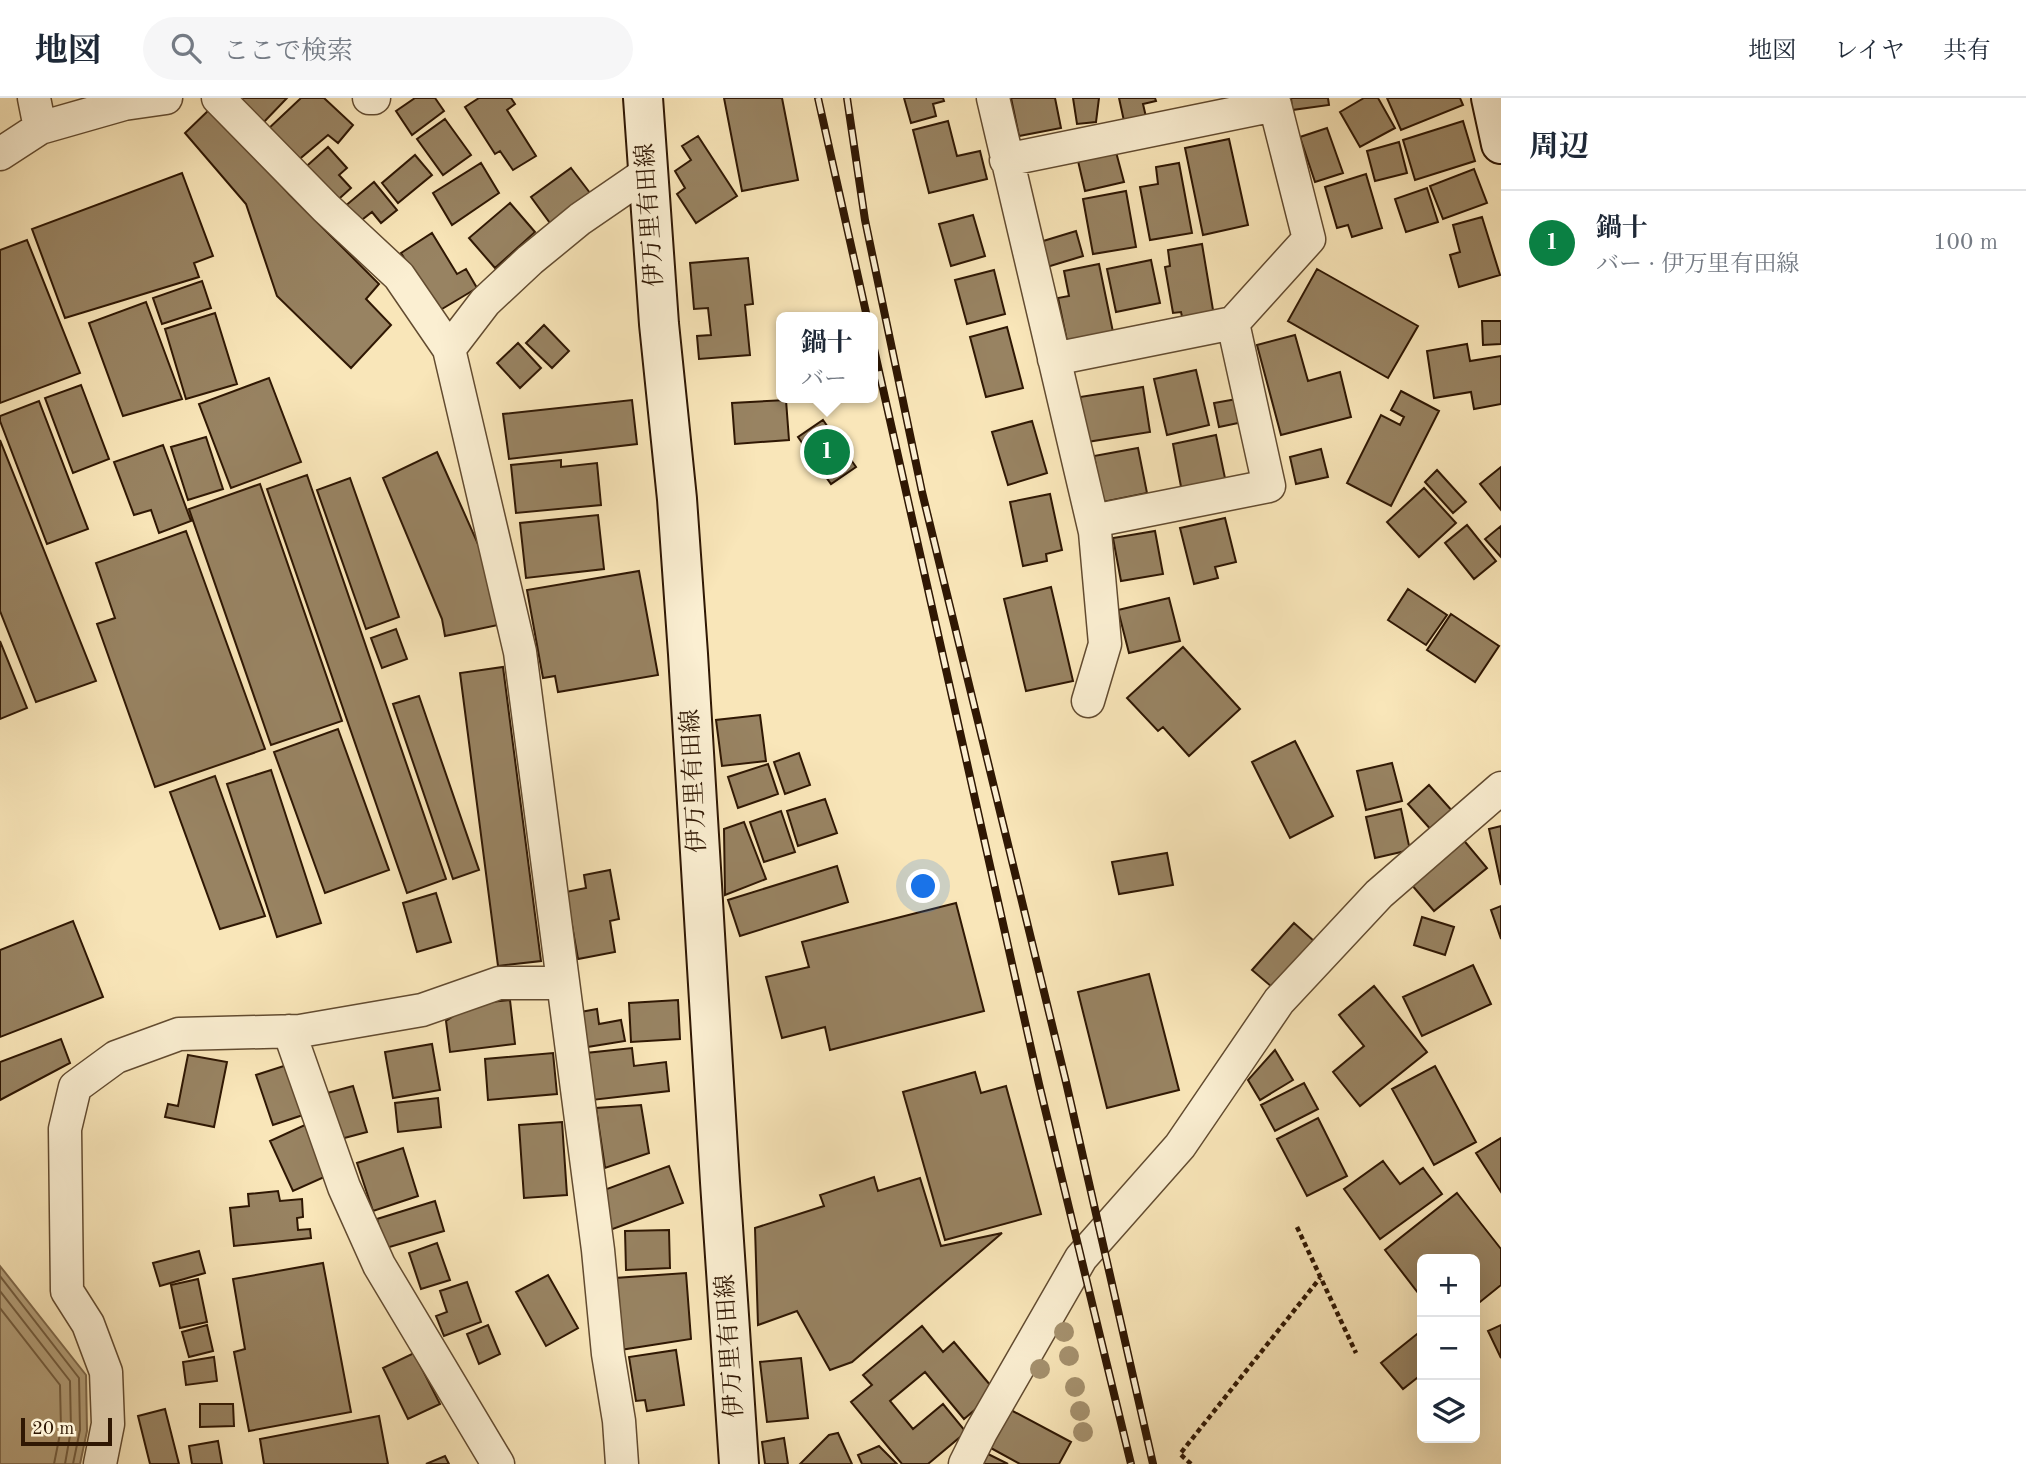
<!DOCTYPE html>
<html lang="ja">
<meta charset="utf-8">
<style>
body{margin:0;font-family:"Old Standard TT","Noto Serif JP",serif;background:#f6f6f7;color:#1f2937}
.controls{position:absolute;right:21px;bottom:21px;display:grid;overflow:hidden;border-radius:10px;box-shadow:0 7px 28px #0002}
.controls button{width:63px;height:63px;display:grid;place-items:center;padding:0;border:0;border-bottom:2px solid #e0e1e3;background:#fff;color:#1f2937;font:35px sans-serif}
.scale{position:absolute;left:21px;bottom:18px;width:91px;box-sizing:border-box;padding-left:7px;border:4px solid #2f1703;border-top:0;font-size:19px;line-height:24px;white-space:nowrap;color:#2f1703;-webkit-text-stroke:5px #fbefd2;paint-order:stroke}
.you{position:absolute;left:924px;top:789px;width:24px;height:24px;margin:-18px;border:5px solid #fff;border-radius:50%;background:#1a73e8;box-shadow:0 0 0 10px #1a73e833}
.badge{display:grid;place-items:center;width:46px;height:46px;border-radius:50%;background:#0b8043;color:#fff;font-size:23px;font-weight:700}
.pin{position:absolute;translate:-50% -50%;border:4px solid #fff;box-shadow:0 2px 7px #0006}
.popup{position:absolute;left:776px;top:214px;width:102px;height:91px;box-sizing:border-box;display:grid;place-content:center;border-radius:10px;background:#fff;filter:drop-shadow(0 2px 5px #0005);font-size:23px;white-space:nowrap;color:#747a83}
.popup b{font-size:26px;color:#1f2937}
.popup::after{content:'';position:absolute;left:50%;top:100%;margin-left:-14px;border:14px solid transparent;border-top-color:#fff}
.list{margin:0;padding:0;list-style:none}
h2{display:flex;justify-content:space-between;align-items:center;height:91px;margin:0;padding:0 28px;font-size:30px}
h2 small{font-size:23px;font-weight:400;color:#747a83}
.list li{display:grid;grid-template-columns:46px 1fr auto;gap:21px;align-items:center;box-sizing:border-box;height:105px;padding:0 28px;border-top:2px solid #e0e1e3}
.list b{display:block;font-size:26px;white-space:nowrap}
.list p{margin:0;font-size:23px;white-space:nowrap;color:#747a83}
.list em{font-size:23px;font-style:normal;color:#747a83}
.icon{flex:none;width:38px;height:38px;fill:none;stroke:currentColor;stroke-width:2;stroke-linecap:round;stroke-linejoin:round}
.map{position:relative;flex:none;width:1501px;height:1366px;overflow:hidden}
header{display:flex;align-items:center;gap:42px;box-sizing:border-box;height:98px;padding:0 35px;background:#fff;border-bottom:2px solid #e0e1e3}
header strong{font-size:33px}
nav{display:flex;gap:38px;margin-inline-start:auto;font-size:24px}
.search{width:490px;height:63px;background:#f6f6f7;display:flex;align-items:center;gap:18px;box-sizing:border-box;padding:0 24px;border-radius:38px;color:#747a83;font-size:26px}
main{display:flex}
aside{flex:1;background:#fff}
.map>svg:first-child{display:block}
.water{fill:#b4a07b;stroke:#7f694b;stroke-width:2}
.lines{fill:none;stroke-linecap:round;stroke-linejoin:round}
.shore{stroke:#725c3f;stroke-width:2}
.building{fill:#988362;stroke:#2f1703;stroke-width:2}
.street-casing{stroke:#624b30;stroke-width:35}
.secondary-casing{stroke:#2f1703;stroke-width:42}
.path{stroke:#2f1703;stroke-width:4.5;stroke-dasharray:5 3.5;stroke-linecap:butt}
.street{stroke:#fbefd2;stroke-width:32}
.secondary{stroke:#fbefd2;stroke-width:38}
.rail-casing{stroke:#2f1703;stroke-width:8}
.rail{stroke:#fbefd2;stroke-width:5;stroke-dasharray:16;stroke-linecap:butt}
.tree{fill:#a5916e}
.labels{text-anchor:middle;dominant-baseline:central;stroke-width:6;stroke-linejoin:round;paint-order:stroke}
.street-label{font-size:24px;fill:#2f1703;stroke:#fbefd2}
</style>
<header>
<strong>地図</strong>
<div class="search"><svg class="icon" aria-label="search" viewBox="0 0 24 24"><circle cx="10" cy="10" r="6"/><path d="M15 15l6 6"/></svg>ここで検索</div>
<nav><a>地図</a><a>レイヤ</a><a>共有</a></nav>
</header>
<main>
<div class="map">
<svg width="1501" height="1366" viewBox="0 0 1501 1366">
<rect width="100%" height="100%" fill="#f9e6b9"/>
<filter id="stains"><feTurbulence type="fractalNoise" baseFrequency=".00286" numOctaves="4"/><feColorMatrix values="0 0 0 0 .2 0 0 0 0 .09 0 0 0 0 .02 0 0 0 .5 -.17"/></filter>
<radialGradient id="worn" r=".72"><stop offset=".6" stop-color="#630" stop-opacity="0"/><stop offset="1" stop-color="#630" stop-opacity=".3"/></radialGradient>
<path class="water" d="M0 1168 86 1277 87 1333 80 1366H0Z"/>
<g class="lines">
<path class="shore" d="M0 1178 79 1280 80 1332 73 1366
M0 1193 70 1283 71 1332 65 1366
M0 1210 60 1287 61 1331 54 1366"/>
</g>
<path class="building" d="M234 0H287L262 26Z
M301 0H324L353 27 338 45 328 37 296 64 267 32Z
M415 0H435L444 13 412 37 396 13Z
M479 0H511L515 6 507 12 536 58 513 72 500 53 495 56 465 9Z
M724 0H782L798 82 742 93Z
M904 0H943L944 3 933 6 936 18 911 25Z
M1011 0H1055L1061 30 1019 38Z
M1073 0H1099L1096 24 1077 26Z
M1119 0H1155L1156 3 1143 6 1146 19 1124 23Z
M1291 0H1328L1329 7 1292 12Z
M1364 0H1378L1395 30 1360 49 1340 14Z
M1387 0H1460L1463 7 1401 32Z
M213 8 289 96 379 186 366 201 391 227 351 270 277 198 246 106 185 35Z
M445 21 471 57 443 77 417 41Z
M948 23 957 58 980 53 987 81 929 95 913 32Z
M1463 23 1475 63 1415 82 1403 42Z
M1327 30 1343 75 1315 84 1300 39Z
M698 38 737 98 696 125 677 96 685 90 675 73 691 62 682 48Z
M1229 41 1248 127 1203 137 1185 50Z
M1399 44 1407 75 1375 83 1367 53Z
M328 49 347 70 339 77 351 90 330 109 300 74Z
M1116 54 1124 84 1085 93 1078 63Z
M415 57 432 77 398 105 382 85Z
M481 65 499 95 452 127 433 95Z
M1179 65 1192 135 1150 142 1140 89 1158 86 1156 69Z
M571 70 590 95 550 125 531 99Z
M1474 71 1487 105 1443 121 1430 88Z
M182 75 213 158 194 165 199 179 65 220 32 131Z
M1366 76 1382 130 1352 139 1348 127 1337 130 1325 89Z
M374 84 397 112 381 125 372 114 358 125 344 109Z
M1427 90 1438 124 1406 134 1395 101Z
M1126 93 1136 149 1093 156 1083 101Z
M510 105 535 134 495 170 469 140Z
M973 117 985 158 951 168 939 126Z
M1482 119 1500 177 1459 189 1450 157 1460 154 1453 127Z
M1076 133 1083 158 1047 169 1040 144Z
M432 135 457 176 466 171 477 190 437 214 401 155Z
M27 142 80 275 0 305V152Z
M1202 146 1214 218 1183 223 1181 214 1173 215 1165 169 1170 168 1168 152Z
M748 160 753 206 745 207 750 257 699 261 697 238 711 237 708 210 694 211 690 165Z
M1151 162 1160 205 1116 214 1107 171Z
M1099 166 1113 234 1067 243 1058 200 1069 198 1064 173Z
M1317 171 1418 228 1388 280 1288 223Z
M994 172 1005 216 967 226 955 182Z
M202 183 211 210 162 226 153 200Z
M146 204 182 301 123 318 89 225Z
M215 215 237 286 186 301 165 231Z
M1482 223H1501V246L1483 247Z
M544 227 569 253 552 270 526 245Z
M1007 229 1023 290 986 299 970 239Z
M1295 237 1308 283 1340 274 1351 319 1281 337 1257 247Z
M518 245 541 270 520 290 497 265Z
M1467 246 1470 263 1501 258V306L1474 311 1471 294 1434 300 1427 253Z
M1196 272 1209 327 1167 337 1154 281Z
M269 280 301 364 231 390 199 306Z
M81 287 109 361 73 375 45 300Z
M1143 289 1150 334 1087 344 1080 299Z
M1401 293 1439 313 1391 408 1347 385 1381 317 1400 327 1404 319 1391 312Z
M1237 301 1243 324 1219 329 1214 305Z
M632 302 637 346 509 361 503 316Z
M786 302 789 342 735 346 732 305Z
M39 303 88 431 47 446 0 323V318Z
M823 322 856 369 831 386 798 339Z
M1032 323 1047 375 1008 387 992 334Z
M1216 337 1226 385 1182 394 1173 346Z
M206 339 223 391 188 402 171 349Z
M0 342 96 583 36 604 0 513Z
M163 347 191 423 159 435 151 412 134 417 114 364Z
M1138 350 1147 395 1103 404 1094 358Z
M1321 351 1328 379 1296 386 1290 359Z
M437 354 490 473 498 527 445 538 442 521 383 380Z
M561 362V369L597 365 601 407 516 415 511 367Z
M1501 369V412L1480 386Z
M1437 372 1466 404 1453 415 1425 384Z
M307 377 446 781 407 795 267 391Z
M350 380 399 519 366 531 317 392Z
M260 386 342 623 271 647 189 411Z
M1424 390 1456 425 1419 459 1387 424Z
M1050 396 1062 452 1046 456 1047 463 1023 468 1010 404Z
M598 417 604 471 526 480 520 425Z
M1225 420 1236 464 1215 469 1218 480 1194 486 1180 430Z
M1467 427 1496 463 1474 481 1445 445Z
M1501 428V459L1485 441Z
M186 433 265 651 155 689 97 526 115 520 96 465Z
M1155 433 1163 476 1121 483 1113 440Z
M639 473 658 577 558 594 555 578 543 580 527 492Z
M1051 489 1073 583 1026 593 1004 501Z
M1408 491 1447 517 1426 547 1388 522Z
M1169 500 1180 543 1129 555 1118 512Z
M1451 516 1499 548 1475 584 1427 552Z
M396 531 407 561 382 570 371 540Z
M0 543 27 610 0 621Z
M1183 549 1240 611 1189 658 1163 629 1158 633 1127 600Z
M503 569 541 863 498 868 460 575Z
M419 598 479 772 453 781 393 606Z
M760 617 766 663 722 668 716 622Z
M338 631 389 772 325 795 274 654Z
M1295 643 1333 718 1290 740 1252 664Z
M799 655 810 687 785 696 774 664Z
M1392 665 1402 703 1366 712 1357 673Z
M768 666 778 696 738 710 728 679Z
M271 672 321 825 277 839 227 686Z
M215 678 265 818 220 831 170 694Z
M1429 687 1454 715 1433 734 1408 706Z
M825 701 837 735 798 748 787 713Z
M1401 711 1410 752 1375 760 1366 719Z
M781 713 795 754 764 764 750 724Z
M744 724 766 781 725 797 724 731Z
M1501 728V787L1489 731Z
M1461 739 1487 770 1434 813 1411 786Z
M1167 755 1173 787 1119 796 1112 764Z
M837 768 848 804 740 838 728 802Z
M610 772 619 821 610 823 615 854 578 861 566 794 586 790 584 777Z
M436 795 451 844 417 854 403 805Z
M956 805 984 913 830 952 825 929 782 940 766 879 809 869 802 844Z
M1501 808V841L1491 812Z
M1422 819 1454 829 1445 857 1414 847Z
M73 823 103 899 0 939V852Z
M1294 825 1314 843 1272 889 1252 872Z
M1473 867 1491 906 1422 938 1403 899Z
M1149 876 1179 992 1107 1010 1078 894Z
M1374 888 1427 954 1360 1008 1333 974 1364 948 1339 917Z
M510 902 515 946 450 954 446 923 471 906Z
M678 902 680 941 631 944 629 905Z
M597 911 599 926 621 922 625 943 581 950 575 915Z
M61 941 70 965 0 1002V964Z
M432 946 440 992 393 1000 385 954Z
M632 950 634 968 666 964 669 993 592 1002 586 955Z
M1275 952 1293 982 1260 1002 1248 982Z
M553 955 557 996 488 1002 485 961Z
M188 957 227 964 214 1029 165 1019 168 1006 178 1008Z
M290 966 306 1016 273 1027 256 977Z
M1435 968 1476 1044 1434 1067 1392 991Z
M975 974 981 995 1006 988 1041 1116 945 1142 903 994Z
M1304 985 1318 1011 1275 1033 1261 1007Z
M353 988 367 1034 333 1043 320 997Z
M438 1000 441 1029 398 1034 395 1005Z
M641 1007 649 1055 605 1070 596 1010Z
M1318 1020 1347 1078 1307 1098 1277 1041Z
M562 1024 567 1097 524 1100 519 1027Z
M307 1026 331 1076 293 1093 270 1043Z
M1501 1040V1094L1476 1055Z
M403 1050 418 1098 373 1113 357 1065Z
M1383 1063 1400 1086 1423 1070 1442 1096 1380 1141 1344 1091Z
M669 1068 683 1105 610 1132 596 1095Z
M874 1079 878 1093 920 1080 941 1148 1002 1135 852 1264 830 1272 797 1213 758 1227 755 1130 824 1108 820 1097Z
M278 1093 280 1103 302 1101 303 1119 297 1120 298 1132 310 1131 311 1140 234 1148 230 1110 249 1108 248 1096Z
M1457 1095 1501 1151V1187L1475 1208V1161H1422V1200L1385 1152Z
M435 1103 444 1133 386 1150 377 1121Z
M669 1132 670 1170 626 1172 625 1133Z
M437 1145 450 1182 421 1191 409 1155Z
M199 1153 205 1175 160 1188 153 1165Z
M323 1165 351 1314 249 1333 234 1254 245 1251 233 1181Z
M686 1175 691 1241 620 1252 615 1180Z
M548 1177 578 1230 546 1248 516 1194Z
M198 1181 207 1224 180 1230 171 1187Z
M467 1184 481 1224 444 1238 436 1218 447 1214 440 1193Z
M207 1227 213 1253 189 1259 182 1234Z
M488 1227 500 1256 479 1266 467 1236Z
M1501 1227V1260L1488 1233Z
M922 1228 943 1254 954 1244 996 1294 964 1321 925 1274 890 1303 913 1331 943 1306 966 1334 928 1366H902L851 1304 872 1287 863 1277Z
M1422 1232V1276L1403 1291 1381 1265Z
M676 1252 684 1307 647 1313 645 1302 636 1303 629 1259Z
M414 1255 440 1306 408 1321 383 1270Z
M214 1259 217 1283 186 1287 183 1264Z
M801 1260 808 1320 767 1324 760 1264Z
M200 1306H233L234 1328 200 1329Z
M165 1311 179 1366H150L138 1318Z
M1009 1311 1071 1344 1059 1366H1020L989 1349Z
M379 1318 388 1366H264L260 1341Z
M838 1335 852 1366H800L829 1337Z
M784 1340 788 1366H765L762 1344Z
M218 1343 222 1366H192L189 1348Z
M879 1348 897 1366H862L858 1357Z
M986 1355 1008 1366H980Z
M445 1358 449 1366H426Z"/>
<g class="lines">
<defs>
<path id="street" d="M34 0 40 30
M218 0 326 110 399 178 449 251 520 554 598 1152 608 1256 619 1323 622 1366
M369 0H374
M993 0 1095 434 1105 546 1088 603
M0 56 40 30 124 6 166 0
M1006 62 1275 7 1309 141 1233 225 1269 388 1093 423
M449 251 485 204 530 162 580 121 647 75
M1054 261 1233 225
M289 933 344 1089 379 1167 498 1366
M100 1366 108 1326 106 1274 88 1226 67 1193 65 1031 75 989 116 959 179 936 300 933 422 912 499 885H563
M965 1366 981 1334 1081 1160 1180 1048 1279 903 1379 796 1501 690"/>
<path id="secondary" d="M643 0 659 226 677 401 688 556 720 1084 739 1366
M1491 0 1501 46"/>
</defs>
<use href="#street" class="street-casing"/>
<use href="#secondary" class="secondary-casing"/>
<path class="path" d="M1297 1129 1356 1255
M1191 1366 1180 1356 1320 1180"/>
<use href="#street" class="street"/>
<use href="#secondary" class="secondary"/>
<defs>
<path id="rail" d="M818 0 867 219
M847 0 865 122 922 394 1066 984 1153 1366
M872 242 1039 986 1131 1366"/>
</defs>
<use href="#rail" class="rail-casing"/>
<use href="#rail" class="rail"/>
</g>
<g class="tree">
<circle cx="1064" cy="1234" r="10"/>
<circle cx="1069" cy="1258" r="10"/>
<circle cx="1040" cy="1271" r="10"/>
<circle cx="1075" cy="1289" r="10"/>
<circle cx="1080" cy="1313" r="10"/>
<circle cx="1083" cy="1334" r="10"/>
</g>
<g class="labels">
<g class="street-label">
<text transform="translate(651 117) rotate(-94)">伊万里有田線</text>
<text transform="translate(695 683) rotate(-93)">伊万里有田線</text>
<text transform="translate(731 1248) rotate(-94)">伊万里有田線</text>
</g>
</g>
<rect width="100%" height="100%" filter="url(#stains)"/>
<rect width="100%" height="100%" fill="url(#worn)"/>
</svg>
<div class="controls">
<button>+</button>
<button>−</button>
<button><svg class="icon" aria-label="layers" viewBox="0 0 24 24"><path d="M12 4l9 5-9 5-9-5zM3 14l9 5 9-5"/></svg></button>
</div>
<div class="scale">20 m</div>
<div class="you"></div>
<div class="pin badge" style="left:827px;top:354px">1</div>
<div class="popup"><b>鍋十</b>バー</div>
</div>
<aside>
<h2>周辺<small></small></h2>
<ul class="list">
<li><span class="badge">1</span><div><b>鍋十</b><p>バー · 伊万里有田線</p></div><em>100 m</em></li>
</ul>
</aside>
</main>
